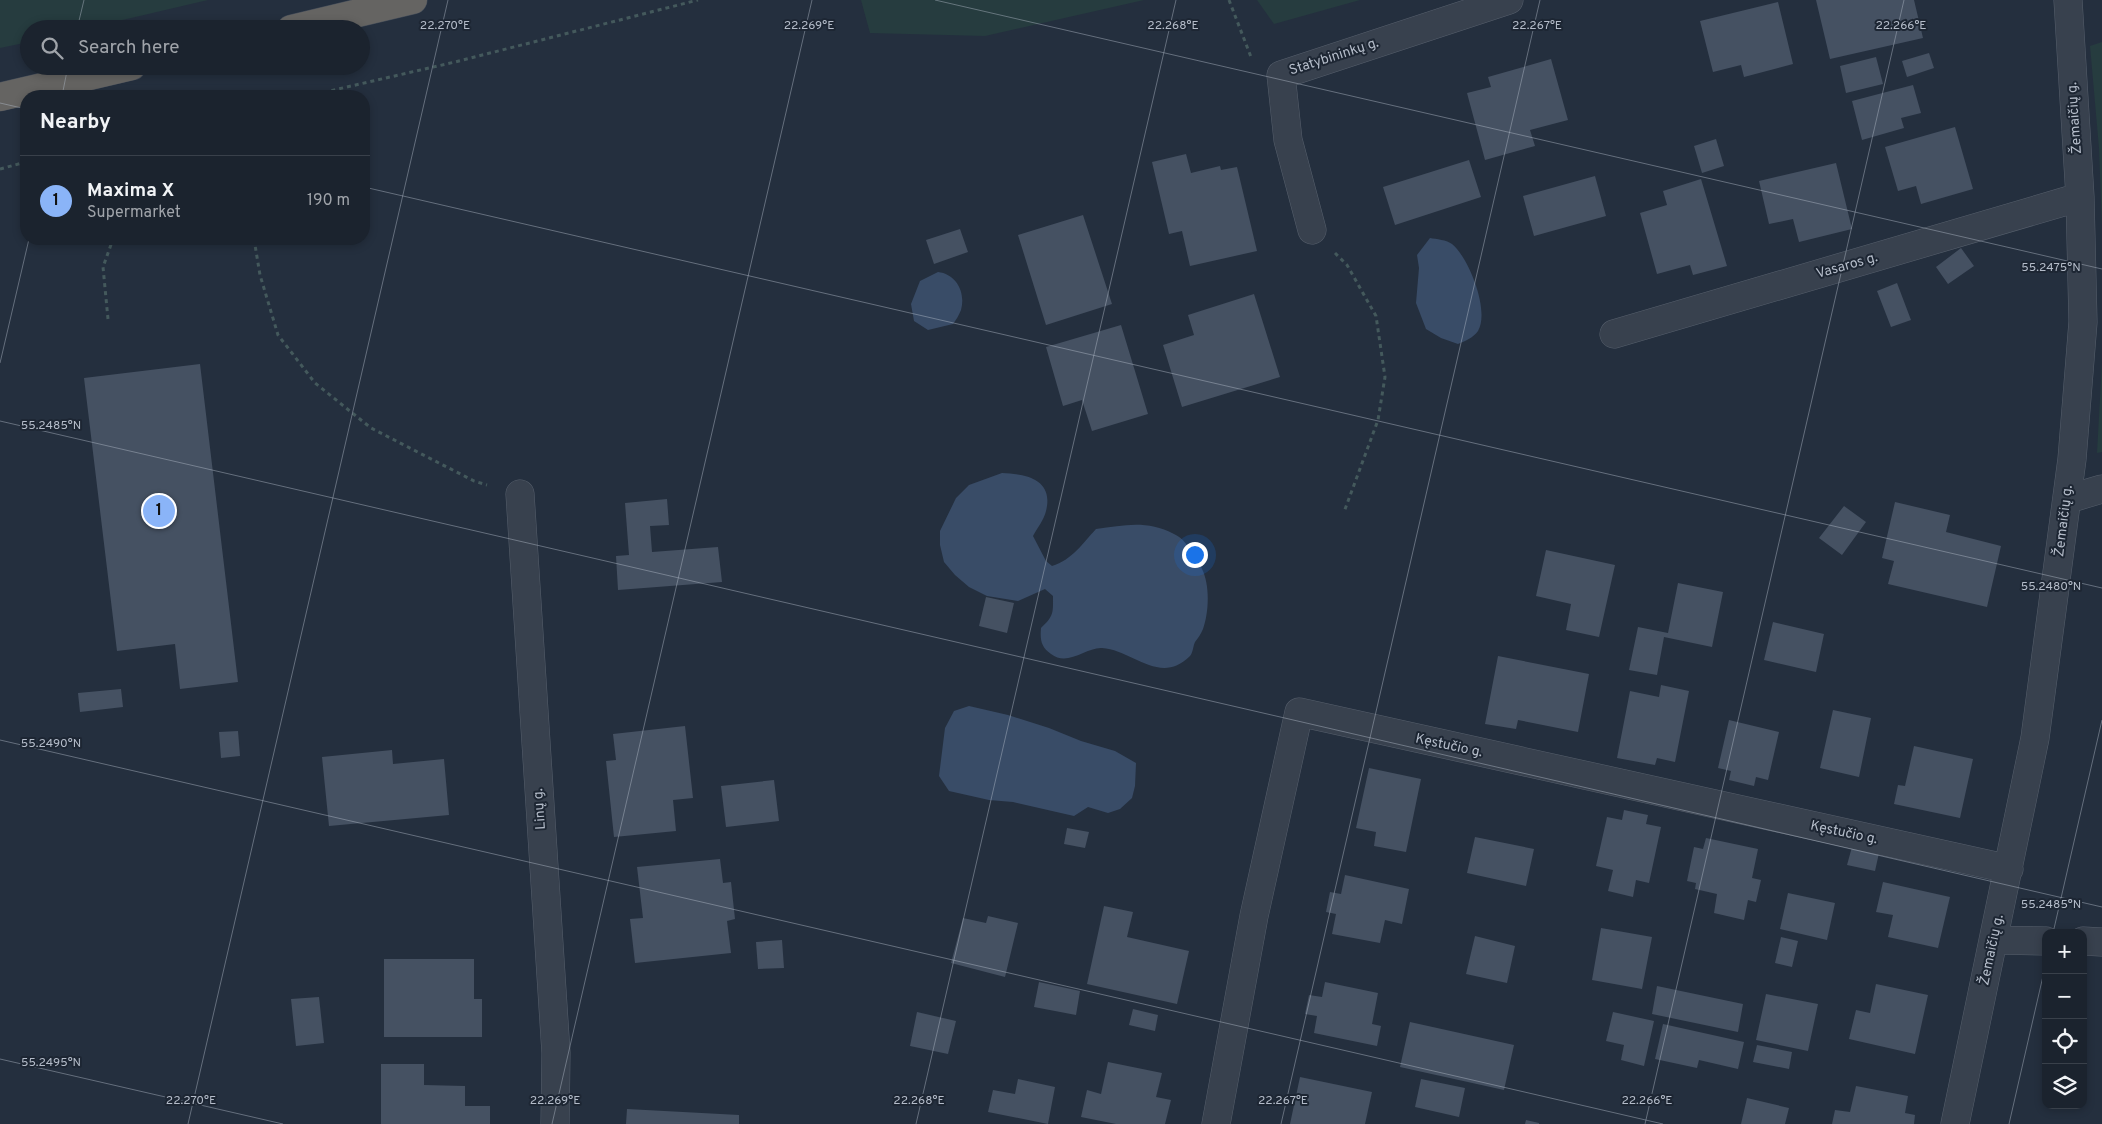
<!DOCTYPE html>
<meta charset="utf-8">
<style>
body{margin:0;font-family:Overpass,sans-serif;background:#242b36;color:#f1f3f6}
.controls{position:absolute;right:15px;bottom:15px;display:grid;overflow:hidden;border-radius:10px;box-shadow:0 2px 8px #0003}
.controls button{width:45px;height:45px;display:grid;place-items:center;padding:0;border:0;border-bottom:1px solid #39404a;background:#1b232e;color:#f1f3f6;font:25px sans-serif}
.you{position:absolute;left:1194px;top:554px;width:18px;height:18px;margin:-12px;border:4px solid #fff;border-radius:50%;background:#1a73e8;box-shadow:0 0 0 8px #1a73e833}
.badge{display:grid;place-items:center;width:32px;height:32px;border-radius:50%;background:#8ab4f8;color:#111;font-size:16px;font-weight:700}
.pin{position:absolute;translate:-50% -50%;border:2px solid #fff;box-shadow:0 1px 5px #0006}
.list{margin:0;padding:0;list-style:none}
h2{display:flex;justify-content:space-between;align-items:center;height:65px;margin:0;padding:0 20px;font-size:21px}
h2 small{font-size:16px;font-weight:400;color:#a0a4aa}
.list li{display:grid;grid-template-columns:32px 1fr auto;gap:15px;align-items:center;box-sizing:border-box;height:90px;padding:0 20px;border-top:1px solid #39404a}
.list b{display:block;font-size:19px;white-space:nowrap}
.list p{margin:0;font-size:16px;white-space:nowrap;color:#a0a4aa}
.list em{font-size:16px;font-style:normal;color:#a0a4aa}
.icon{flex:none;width:28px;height:28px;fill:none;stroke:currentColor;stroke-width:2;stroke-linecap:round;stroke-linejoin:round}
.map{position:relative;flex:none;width:2102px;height:1124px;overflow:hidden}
.search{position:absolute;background:#1b232e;box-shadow:0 2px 8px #0003;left:20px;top:20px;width:350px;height:55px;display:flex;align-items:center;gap:12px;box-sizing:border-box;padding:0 18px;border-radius:28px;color:#a0a4aa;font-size:19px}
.panel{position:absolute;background:#1b232e;box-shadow:0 2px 8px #0003;left:20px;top:90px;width:350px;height:155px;border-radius:20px}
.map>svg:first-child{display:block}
.green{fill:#263c3f}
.water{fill:#394c67}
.building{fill:#455162}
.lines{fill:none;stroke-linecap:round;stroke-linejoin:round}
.minor-casing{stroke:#565f6c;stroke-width:29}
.trunk-casing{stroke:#434c59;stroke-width:29}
.path{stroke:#44595c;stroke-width:3;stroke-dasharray:4 4;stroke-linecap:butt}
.minor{stroke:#38414e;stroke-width:28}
.trunk{stroke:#656462;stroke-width:28}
.ticks{fill:none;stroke:#b4bcc9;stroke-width:1;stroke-opacity:0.45}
.labels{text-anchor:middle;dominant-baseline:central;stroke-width:4;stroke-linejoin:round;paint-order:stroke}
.street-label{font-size:14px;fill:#b4bcc9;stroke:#1d2633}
.ticks-label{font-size:12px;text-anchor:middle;fill:#b4bcc9;stroke:#1d2633;stroke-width:4;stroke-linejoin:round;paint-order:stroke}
</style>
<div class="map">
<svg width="2102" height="1124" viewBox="0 0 2102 1124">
<rect width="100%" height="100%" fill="#242f3e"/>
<path class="green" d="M0 0H208L84 29H29V42L0 48Z
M861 0H1144L985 36 870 33Z
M1257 0H1360L1274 24Z
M2102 42V228L2099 148 2090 46Z
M2102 362V452L2097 453Z"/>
<path class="water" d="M1430 238C1436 239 1447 240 1452 244 1469 258 1490 311 1478 331 1473 338 1465 341 1458 344L1441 338 1426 329 1416 303 1419 268 1417 255Z
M938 272C956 274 966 292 961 310 959 315 956 320 953 324L928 330 914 321 911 304 920 281Z
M1002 473C1026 474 1054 479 1046 511 1044 520 1037 528 1033 536L1046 561 1052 566C1072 560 1083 543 1096 529 1125 525 1147 520 1174 534 1183 538 1189 547 1194 556 1197 560 1200 564 1202 569 1210 585 1209 612 1203 629 1201 634 1198 638 1195 642 1193 646 1193 653 1190 656 1160 686 1133 650 1102 648 1086 647 1068 667 1051 654 1041 647 1040 640 1041 628 1054 616 1053 613 1053 596L1045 589 1018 601 987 596 969 587 955 575 944 562 940 545V531L956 498 969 485Z
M969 706 1008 715 1049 728 1081 741 1115 751 1136 763 1135 786 1132 798 1120 809 1108 813 1088 807 1074 816 1013 802 989 800 949 791 939 776 945 728 954 711Z"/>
<path class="building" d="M1816 0H1914L1923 38 1830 59Z
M1778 2 1793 64 1744 77 1741 65 1713 72 1700 21Z
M1929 53 1934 68 1907 77 1902 61Z
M1876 57 1883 84 1846 93 1840 66Z
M1551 59 1568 120 1530 130 1535 146 1485 160 1467 93 1491 87 1488 77Z
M1913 85 1921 113 1901 118 1904 128 1862 140 1852 101Z
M1955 127 1973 189 1921 204 1916 186 1898 191 1885 147Z
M1716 139 1724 166 1702 173 1694 146Z
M1186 154 1191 173 1220 166 1221 170 1237 167 1257 251 1190 266 1182 231 1169 234 1152 162Z
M1469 160 1481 197 1395 225 1383 187Z
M1836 163 1852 229 1799 242 1793 219 1769 224 1759 181Z
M1595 176 1606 216 1534 236 1523 196Z
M1701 179 1727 266 1693 275 1690 265 1657 274 1640 213 1667 205 1663 191Z
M1083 215 1112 304 1046 325 1018 235Z
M960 229 968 252 934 264 926 240Z
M1961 248 1974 266 1948 284 1936 267Z
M1897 283 1911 320 1891 327 1877 291Z
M1254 294 1280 377 1182 407 1163 345 1194 335 1188 315Z
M1121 325 1148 414 1092 431 1082 400 1063 406 1046 347Z
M200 364 238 682 180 689 175 644 117 651 84 378Z
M667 499 669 525 650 526 652 552 718 547 722 582 618 590 616 556 629 555 625 503Z
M1895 502 1950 515 1946 532 2001 546 1987 607 1888 584 1894 561 1882 558Z
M1844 506 1866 522 1842 555 1819 538Z
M1546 550 1615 565 1599 637 1566 630 1571 604 1536 596Z
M1678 583 1723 592 1712 647 1664 637 1657 675 1629 670 1638 627 1668 633Z
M986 597 1014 603 1007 633 979 626Z
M1773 622 1824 634 1816 672 1764 660Z
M1498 656 1589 674 1578 732 1518 720 1516 729 1485 724Z
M1661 685 1689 691 1675 762 1657 758 1655 765 1617 758 1630 691 1659 697Z
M121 689 123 707 80 712 78 693Z
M1833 710 1871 718 1859 777 1820 768Z
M1729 720 1779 732 1768 780 1756 777 1754 786 1729 780 1731 771 1718 768Z
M685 726 693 798 673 800 676 831 614 837 606 761 616 760 613 734Z
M238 731 240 756 221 758 219 732Z
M1914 746 1973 759 1960 818 1894 804 1898 785 1905 786Z
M392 750 393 764 444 759 449 815 329 826 322 757Z
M1369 768 1421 779 1406 852 1374 846 1376 832 1356 828Z
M774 780 779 821 726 827 721 786Z
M1624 810 1648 815 1646 824 1661 827 1649 883 1636 880 1633 897 1608 891 1613 870 1596 866 1607 817 1622 820Z
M1067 828 1089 832 1085 848 1064 844Z
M1475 837 1534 849 1526 886 1467 873Z
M1706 838 1758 849 1752 878 1761 880 1756 902 1748 900 1744 920 1714 913 1717 894 1695 889 1696 883 1687 881 1694 847 1703 849Z
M1852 847 1879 853 1875 871 1847 865Z
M720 859 723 883 731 882 735 919 727 921 731 953 635 963 630 919 643 918 637 867Z
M1345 875 1409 889 1402 924 1385 920 1380 943 1332 934 1336 914 1326 912 1330 892 1341 894Z
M1883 882 1950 897 1938 948 1888 937 1893 915 1876 912Z
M1788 893 1835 903 1827 940 1780 929Z
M1104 906 1133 912 1127 937 1189 951 1177 1004 1087 984Z
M988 916 1018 923 1005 977 951 963 963 918 986 923Z
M1601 928 1652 937 1642 989 1592 980Z
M1475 936 1515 946 1507 983 1466 974Z
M1781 937 1798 941 1792 967 1775 963Z
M782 940 784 968 758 969 756 942Z
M384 959H474V999H482V1037H384Z
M1039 982 1080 991 1076 1015 1034 1007Z
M1325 982 1378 993 1372 1024 1381 1026 1377 1046 1314 1033 1317 1016 1305 1014 1309 995 1322 997Z
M1876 984 1928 995 1915 1054 1849 1039 1856 1010 1870 1013Z
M1657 986 1743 1004 1738 1032 1652 1014Z
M1766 994 1818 1004 1808 1051 1756 1040Z
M319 997 324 1043 296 1046 291 999Z
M1133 1009 1158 1015 1155 1031 1129 1025Z
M917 1012 956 1021 948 1054 910 1046Z
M1613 1012 1654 1021 1644 1066 1621 1060 1624 1045 1606 1041Z
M1410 1022 1514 1045 1504 1090 1400 1067Z
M1663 1024 1744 1042 1738 1069 1699 1060 1697 1068 1655 1059Z
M1757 1045 1792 1052 1789 1069 1753 1062Z
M1108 1062 1162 1073 1156 1097 1171 1100 1165 1124H1116L1081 1117 1087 1090 1101 1094Z
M381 1064H424V1085L465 1086V1106H490V1124H381Z
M1300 1077 1372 1092 1365 1124H1290Z
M1018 1079 1055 1087 1048 1124 988 1112 993 1090 1015 1094Z
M1421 1079 1465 1088 1459 1117 1415 1107Z
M1856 1086 1908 1096 1905 1113 1915 1115 1914 1124H1832L1835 1110 1850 1112Z
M1747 1098 1789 1108 1785 1124H1741Z
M627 1109 739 1115V1124H626Z
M1526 1120 1539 1123V1124H1525Z"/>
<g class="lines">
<defs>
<path id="minor" d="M1312 230 1288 140 1281 75 1509 0
M1614 334 2080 197
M520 494 556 1053 555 1124
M2068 499 2102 489
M1994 940 2046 941
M2083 941 2102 942
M1216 1124 1254 916 1299 712 2009 869
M1955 1124 2035 738 2072 459 2083 322 2080 197 2068 0"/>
<path id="trunk" d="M291 29 413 0
M0 97 132 66"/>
</defs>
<use href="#minor" class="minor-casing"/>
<use href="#trunk" class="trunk-casing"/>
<path class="path" d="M1229 0 1251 57
M308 96 455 62 698 0
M0 169 26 162
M254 239 260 275 278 335 315 383 371 428 474 481 487 485
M1335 253 1347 265 1376 316 1385 377 1378 420 1344 512
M108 319 103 267 113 239"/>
<use href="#minor" class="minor"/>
<use href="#trunk" class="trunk"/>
</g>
<path class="ticks" d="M935 0 2102 269M77 29 84 0M62 96 68 66M0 103 26 109M364 187 2102 588M0 363 29 239M0 421 2102 907M0 740 1663 1124M2053 933 2102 720M0 1059 283 1124M188 1124 448 0M552 1124 812 0M916 1124 1176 0M1281 1124 1540 0M1645 1124 1904 0M2009 1124 2046 963"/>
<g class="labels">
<g class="street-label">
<text transform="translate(1334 57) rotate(-18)">Statybininkų g.</text>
<text transform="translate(2075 118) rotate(-94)">Žemaičių g.</text>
<text transform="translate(1847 266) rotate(-16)">Vasaros g.</text>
<text transform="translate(2064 521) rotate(-83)">Žemaičių g.</text>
<text transform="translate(1449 746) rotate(12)">Kęstučio g.</text>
<text transform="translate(540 809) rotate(-94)">Linų g.</text>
<text transform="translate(1844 833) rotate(12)">Kęstučio g.</text>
<text transform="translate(1992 950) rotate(-78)">Žemaičių g.</text>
</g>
</g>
<g class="ticks-label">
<text x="445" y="29">22.270°E</text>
<text x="809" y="29">22.269°E</text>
<text x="1173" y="29">22.268°E</text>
<text x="1537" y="29">22.267°E</text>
<text x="1901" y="29">22.266°E</text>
<text x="2051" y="271">55.2475°N</text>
<text x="51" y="429">55.2485°N</text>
<text x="2051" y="590">55.2480°N</text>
<text x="51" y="747">55.2490°N</text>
<text x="2051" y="908">55.2485°N</text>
<text x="51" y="1066">55.2495°N</text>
<text x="191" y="1104">22.270°E</text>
<text x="555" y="1104">22.269°E</text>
<text x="919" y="1104">22.268°E</text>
<text x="1283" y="1104">22.267°E</text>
<text x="1647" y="1104">22.266°E</text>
</g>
</svg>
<div class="controls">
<button>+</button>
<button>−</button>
<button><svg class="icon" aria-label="locate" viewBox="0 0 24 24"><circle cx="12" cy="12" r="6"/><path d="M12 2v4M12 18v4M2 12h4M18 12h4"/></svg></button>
<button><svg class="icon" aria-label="layers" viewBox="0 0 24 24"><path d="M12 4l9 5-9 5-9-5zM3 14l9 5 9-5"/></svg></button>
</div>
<div class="you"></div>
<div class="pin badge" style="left:159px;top:511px">1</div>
<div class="search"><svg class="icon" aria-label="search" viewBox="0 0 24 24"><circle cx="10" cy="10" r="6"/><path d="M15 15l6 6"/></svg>Search here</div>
<section class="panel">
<h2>Nearby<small></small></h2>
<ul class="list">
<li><span class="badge">1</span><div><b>Maxima X</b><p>Supermarket</p></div><em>190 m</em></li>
</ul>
</section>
</div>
